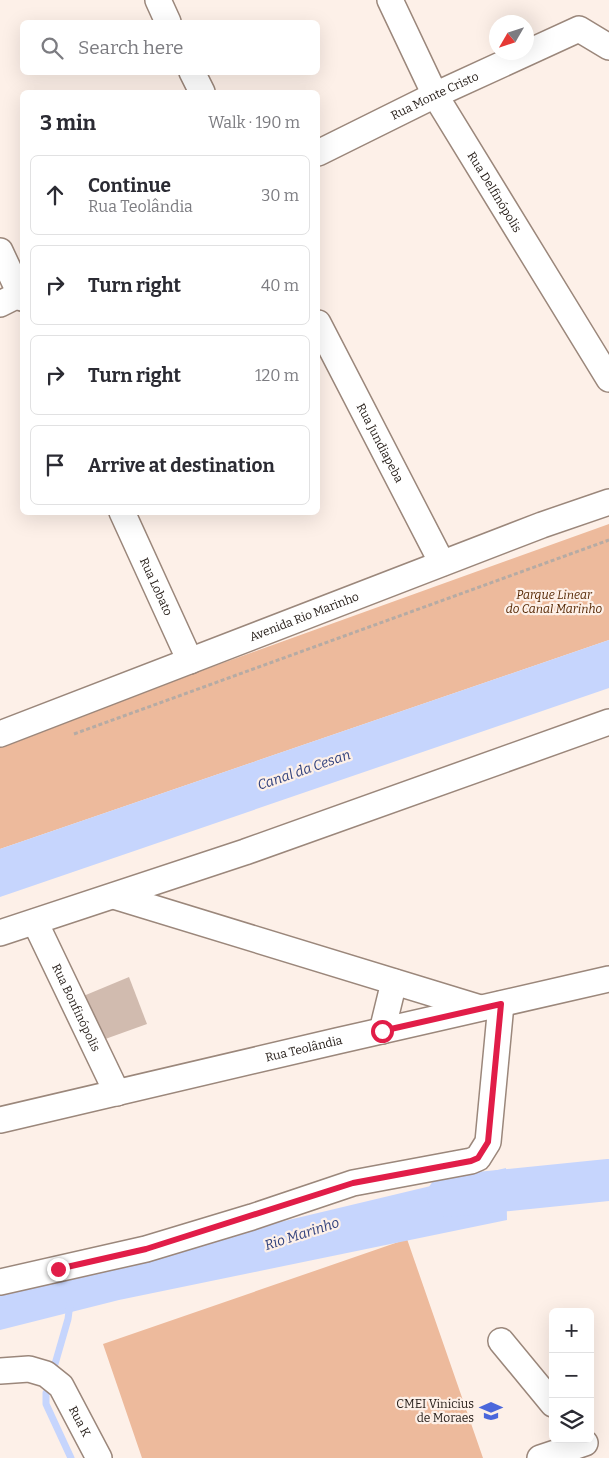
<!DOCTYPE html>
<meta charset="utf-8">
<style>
body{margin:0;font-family:Bitter,serif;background:#f2f2f3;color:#2b2b33}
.controls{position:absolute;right:15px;bottom:15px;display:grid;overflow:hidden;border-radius:8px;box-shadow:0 5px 20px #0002}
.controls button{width:45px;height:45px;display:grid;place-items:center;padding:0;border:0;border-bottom:1px solid #e1e1e2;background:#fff;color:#2b2b33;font:25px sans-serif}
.compass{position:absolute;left:489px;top:15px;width:45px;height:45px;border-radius:50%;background:#fff;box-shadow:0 5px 20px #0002;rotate:231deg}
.stop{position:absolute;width:15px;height:15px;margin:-11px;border:4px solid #e11d48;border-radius:50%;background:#fff}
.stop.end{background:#e11d48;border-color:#fff;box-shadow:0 1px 5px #0008}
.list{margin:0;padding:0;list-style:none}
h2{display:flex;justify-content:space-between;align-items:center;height:65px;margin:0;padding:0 20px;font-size:21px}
h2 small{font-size:16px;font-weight:400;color:#7c7c81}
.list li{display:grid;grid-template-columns:32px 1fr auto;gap:15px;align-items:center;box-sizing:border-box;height:80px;margin:0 10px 10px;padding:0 10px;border:1px solid #e1e1e2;border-radius:8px}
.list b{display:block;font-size:19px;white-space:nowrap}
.list p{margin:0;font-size:16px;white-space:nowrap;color:#7c7c81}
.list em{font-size:16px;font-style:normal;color:#7c7c81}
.icon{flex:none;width:28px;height:28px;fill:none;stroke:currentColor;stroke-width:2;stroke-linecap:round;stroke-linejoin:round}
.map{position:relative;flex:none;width:609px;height:1458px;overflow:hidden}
.search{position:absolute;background:#fff;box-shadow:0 5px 20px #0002;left:20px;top:20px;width:300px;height:55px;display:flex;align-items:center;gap:12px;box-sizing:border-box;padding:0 18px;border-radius:8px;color:#7c7c81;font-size:19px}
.panel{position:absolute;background:#fff;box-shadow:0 5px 20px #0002;left:20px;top:90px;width:300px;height:425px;border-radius:8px}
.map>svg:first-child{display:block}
.green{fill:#edba9c}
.water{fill:#c6d5fd}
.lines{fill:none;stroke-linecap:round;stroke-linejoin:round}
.stream{stroke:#c6d5fd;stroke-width:7}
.river{stroke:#c6d5fd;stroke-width:42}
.building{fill:#d1bbaf}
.street-casing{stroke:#9b877b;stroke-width:28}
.path{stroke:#b6aba4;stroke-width:3;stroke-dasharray:4 2.5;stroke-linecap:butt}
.street{stroke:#fff;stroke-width:25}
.route{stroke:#e11d48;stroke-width:6}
.labels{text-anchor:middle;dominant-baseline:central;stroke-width:4.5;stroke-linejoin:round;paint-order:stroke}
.street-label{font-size:12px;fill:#29211c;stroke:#fdf0e8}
.park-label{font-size:12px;font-style:italic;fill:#572905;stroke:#fdf0e8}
.poi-label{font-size:12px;fill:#29211c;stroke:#fdf0e8;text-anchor:end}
.water-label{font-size:14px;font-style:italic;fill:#30407c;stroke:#fdf0e8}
</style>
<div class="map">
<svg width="609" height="1458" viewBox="0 0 609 1458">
<rect width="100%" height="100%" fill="#fdf0e8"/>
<path class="green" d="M609 524V640L0 849V743Z
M407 1239 483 1458H142L103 1344Z"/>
<path class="water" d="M609 640V688L0 897V849Z
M506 1168 507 1220 119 1300 0 1330V1289Z"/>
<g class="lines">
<path class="stream" d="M55 1364 68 1319 70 1304
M46 1393V1404L71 1458"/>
<path class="river" d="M448 1196 609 1180"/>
</g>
<path class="building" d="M129 977 147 1024 97 1042 81 997Z"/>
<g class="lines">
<defs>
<g id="street">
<path d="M158 0 168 22"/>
<path id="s1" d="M390 0 435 95 609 379"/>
<path d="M192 72 202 92"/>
<path id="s2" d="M318 153 435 95 579 29 609 47"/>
<path d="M0 251 22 298"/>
<path d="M0 304 22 293"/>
<path id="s3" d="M318 323 442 563"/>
<path id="s4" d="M122 512 190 661"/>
<path id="s5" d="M0 734 542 525 609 502"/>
<path d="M114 896 480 1008"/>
<path id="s6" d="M35 922 117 1093"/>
<path d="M0 933 245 852 609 722"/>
<path d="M382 1031 394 982"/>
<path id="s7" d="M0 1120 337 1041 609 979"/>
<path d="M0 1282 146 1249 252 1217 353 1183 471 1161 478 1158 488 1142 501 1004"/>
<path d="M501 1341 553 1404"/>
<path id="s8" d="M0 1371 29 1369 46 1374 61 1386 99 1458"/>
<path d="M540 1458 585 1443"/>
</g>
</defs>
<use href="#street" class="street-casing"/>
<path class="path" d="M74 734 609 540"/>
<use href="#street" class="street"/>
</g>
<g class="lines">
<path class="route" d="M58 1269 146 1249 353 1183 471 1161 478 1158 488 1142 501 1004 382 1031"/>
</g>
<defs>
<symbol id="school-bare" viewBox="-9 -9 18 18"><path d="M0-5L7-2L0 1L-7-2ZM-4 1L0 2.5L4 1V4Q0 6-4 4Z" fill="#4b67db" stroke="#fdf0e8" stroke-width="2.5" paint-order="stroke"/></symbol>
</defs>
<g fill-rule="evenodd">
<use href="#school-bare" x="475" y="1395" width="32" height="32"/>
</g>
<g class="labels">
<g class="street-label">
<text stroke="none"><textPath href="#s2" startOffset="130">Rua Monte Cristo</textPath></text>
<text stroke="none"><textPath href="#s1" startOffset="219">Rua Delfinópolis</textPath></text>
<text stroke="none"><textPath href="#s3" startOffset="135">Rua Jundiapeba</textPath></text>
<text stroke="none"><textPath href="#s4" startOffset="82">Rua Lobato</textPath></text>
<text stroke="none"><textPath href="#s5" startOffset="326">Avenida Rio Marinho</textPath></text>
<text stroke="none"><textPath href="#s6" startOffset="95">Rua Bonfinópolis</textPath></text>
<text stroke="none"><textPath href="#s7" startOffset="312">Rua Teolândia</textPath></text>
<text stroke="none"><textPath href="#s8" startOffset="106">Rua K</textPath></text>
</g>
<g class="park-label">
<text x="554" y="595">Parque Linear<tspan x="554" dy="14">do Canal Marinho</tspan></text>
</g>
<g class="poi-label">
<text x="474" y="1404">CMEI Vinicius<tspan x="474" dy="14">de Moraes</tspan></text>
</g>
<g class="water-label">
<text transform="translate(304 770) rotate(-19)">Canal da Cesan</text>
<text transform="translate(302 1234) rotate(-18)">Rio Marinho</text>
</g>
</g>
</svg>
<div class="controls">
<button>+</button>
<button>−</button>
<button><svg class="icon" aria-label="layers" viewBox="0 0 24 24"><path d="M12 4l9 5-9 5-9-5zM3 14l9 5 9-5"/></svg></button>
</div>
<svg class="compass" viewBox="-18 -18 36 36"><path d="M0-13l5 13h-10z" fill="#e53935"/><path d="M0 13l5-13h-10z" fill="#7c7c81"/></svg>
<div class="stop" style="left:382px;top:1031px"></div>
<div class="stop end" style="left:58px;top:1269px"></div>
<div class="search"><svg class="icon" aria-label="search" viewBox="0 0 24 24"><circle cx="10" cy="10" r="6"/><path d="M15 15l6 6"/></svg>Search here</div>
<section class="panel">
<h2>3 min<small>Walk · 190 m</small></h2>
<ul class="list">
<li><svg class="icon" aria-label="ahead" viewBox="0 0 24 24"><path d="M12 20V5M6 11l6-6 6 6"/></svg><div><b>Continue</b><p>Rua Teolândia</p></div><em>30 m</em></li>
<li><svg class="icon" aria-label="right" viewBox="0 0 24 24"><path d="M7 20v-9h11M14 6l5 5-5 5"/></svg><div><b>Turn right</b></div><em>40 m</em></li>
<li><svg class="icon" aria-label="right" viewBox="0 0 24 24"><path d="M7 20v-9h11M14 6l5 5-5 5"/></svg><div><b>Turn right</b></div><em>120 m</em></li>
<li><svg class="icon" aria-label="arrive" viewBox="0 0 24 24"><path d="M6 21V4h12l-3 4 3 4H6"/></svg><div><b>Arrive at destination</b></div></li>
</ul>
</section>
</div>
